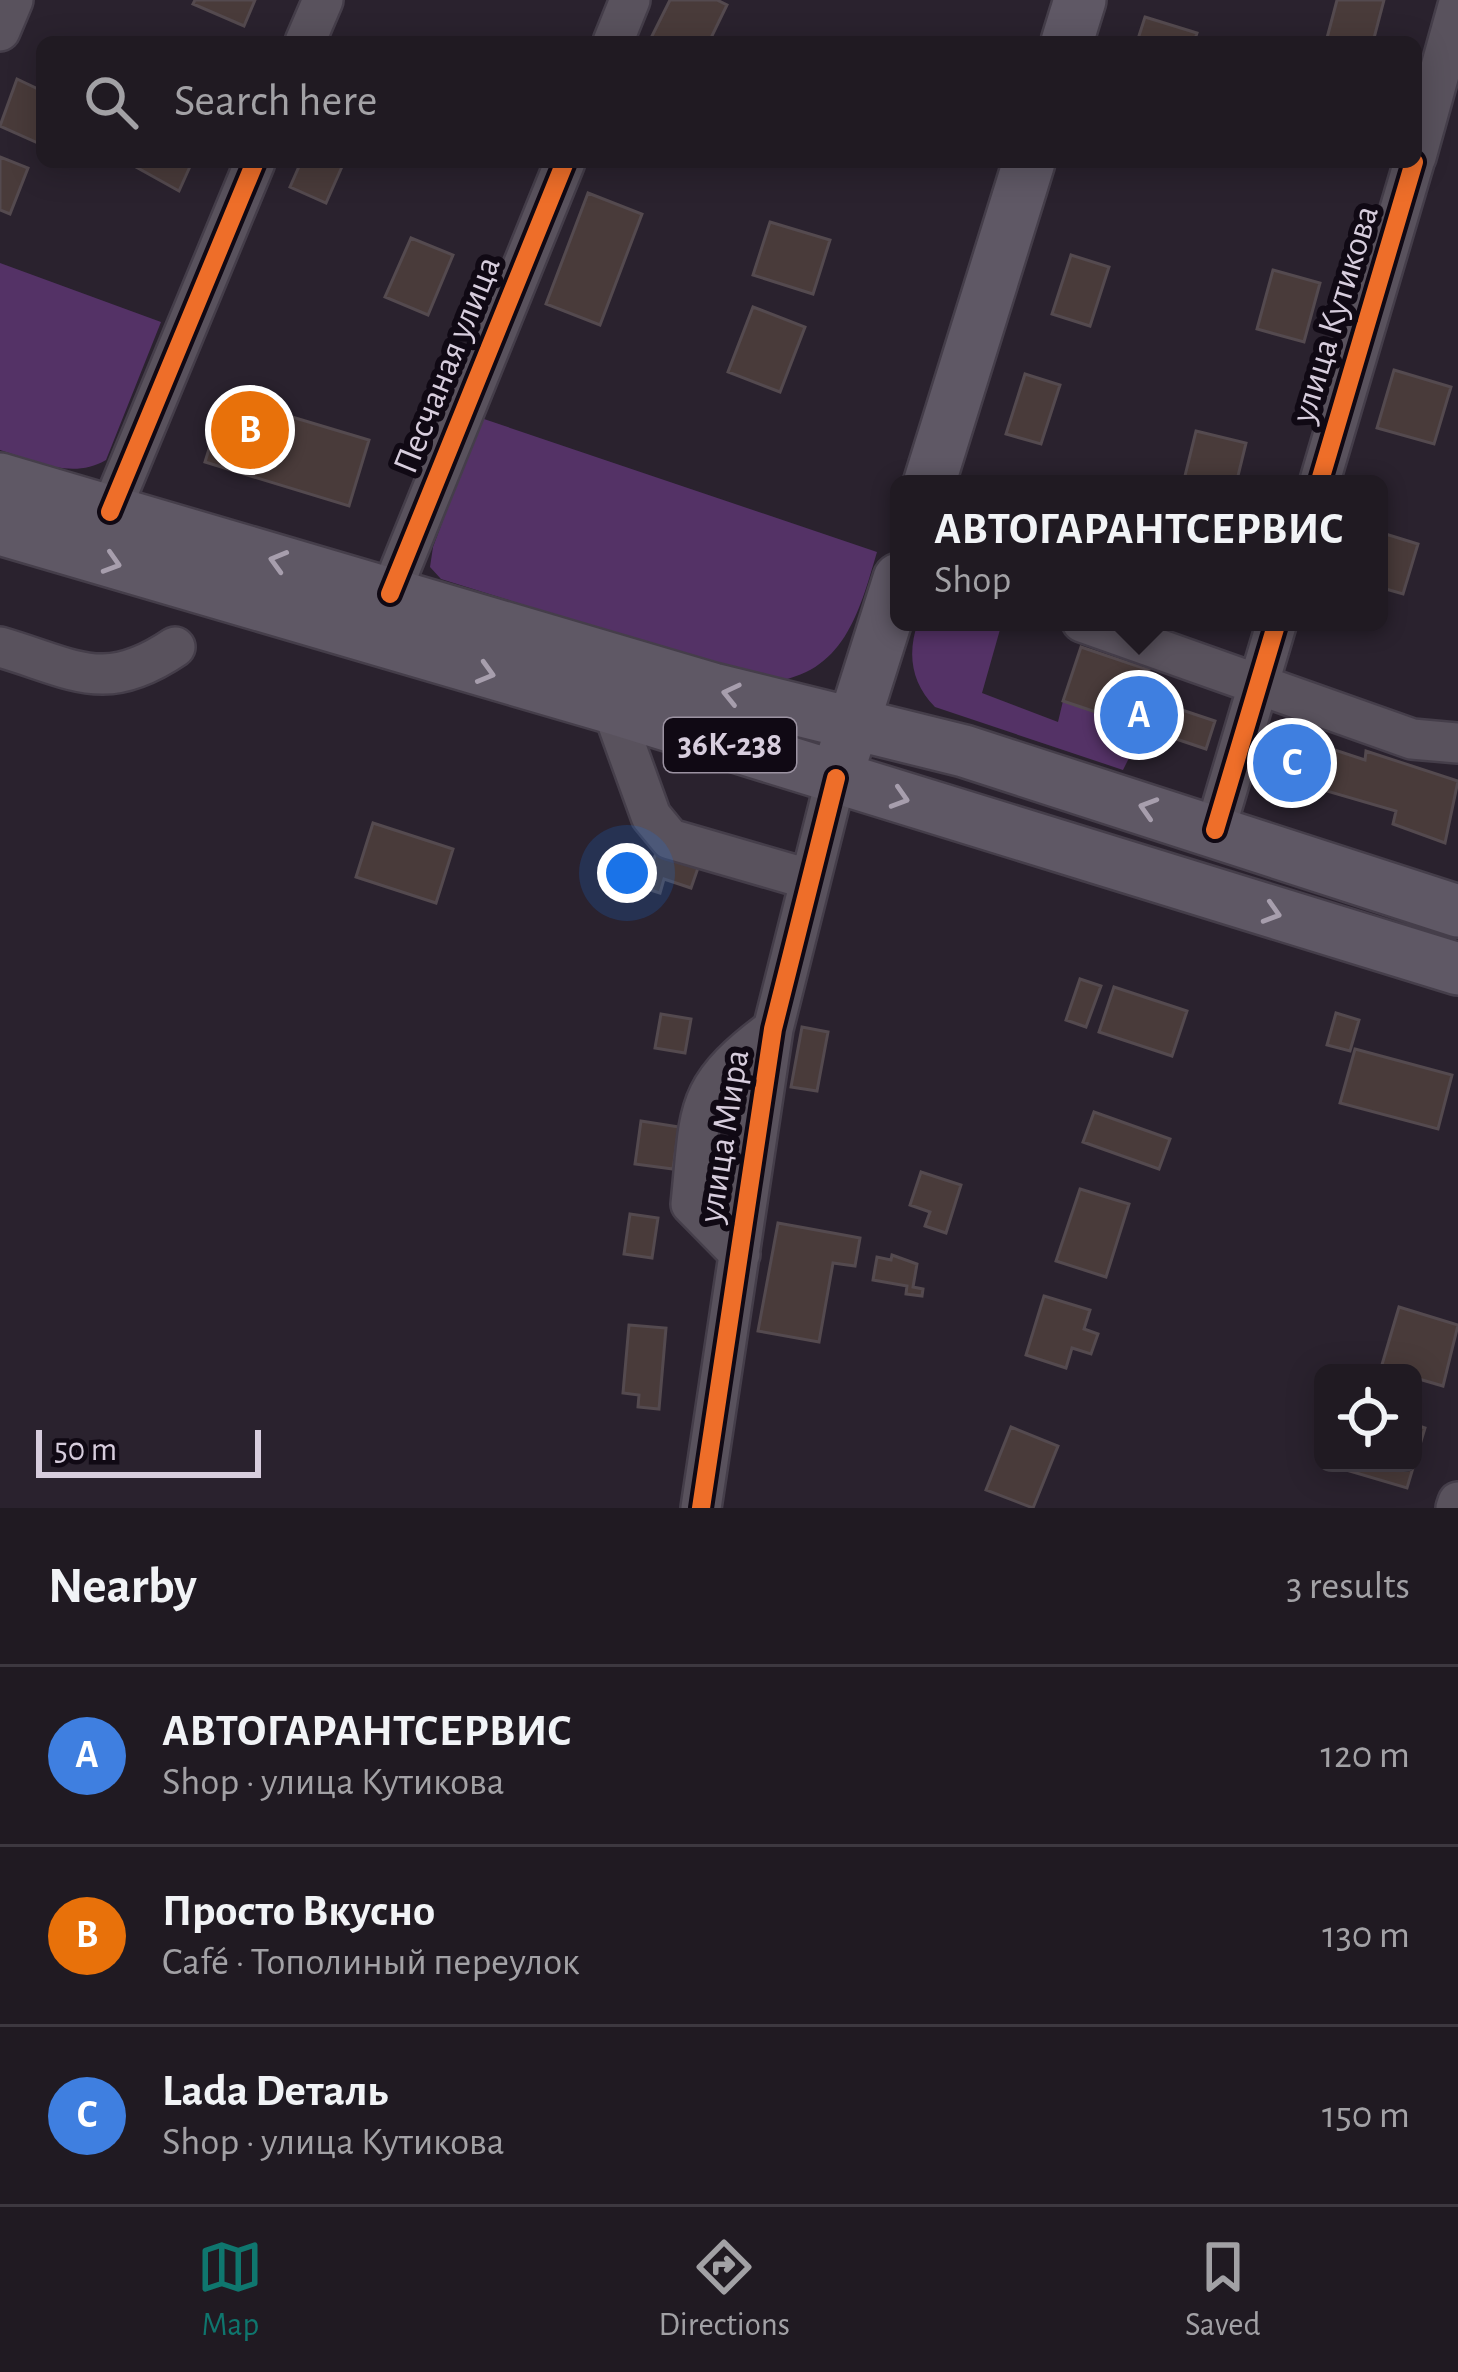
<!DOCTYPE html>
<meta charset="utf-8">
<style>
body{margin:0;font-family:"Alegreya Sans",sans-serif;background:#28232a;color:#f1f3f6}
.controls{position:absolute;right:36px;bottom:36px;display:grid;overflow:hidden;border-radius:18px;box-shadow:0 6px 30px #0003}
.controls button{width:108px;height:108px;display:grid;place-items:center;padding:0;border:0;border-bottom:3px solid #3d3840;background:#201a22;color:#f1f3f6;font:60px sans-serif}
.scale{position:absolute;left:36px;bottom:30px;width:225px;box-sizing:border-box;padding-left:12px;border:6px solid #d7cddd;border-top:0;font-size:33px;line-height:42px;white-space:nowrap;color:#d7cddd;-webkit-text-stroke:9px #100914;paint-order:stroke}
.you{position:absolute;left:627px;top:873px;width:42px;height:42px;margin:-30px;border:9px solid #fff;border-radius:50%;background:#1a73e8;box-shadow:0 0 0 18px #1a73e833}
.badge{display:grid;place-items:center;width:78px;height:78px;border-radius:50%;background:#0f766e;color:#fff;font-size:39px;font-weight:700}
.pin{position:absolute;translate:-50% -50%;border:6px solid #fff;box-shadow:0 3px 12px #0006}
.popup{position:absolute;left:890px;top:475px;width:498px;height:156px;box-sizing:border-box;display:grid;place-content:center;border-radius:18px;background:#201a22;filter:drop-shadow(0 3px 9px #0005);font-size:39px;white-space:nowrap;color:#a2a1a5}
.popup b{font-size:45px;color:#f1f3f6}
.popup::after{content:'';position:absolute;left:50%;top:100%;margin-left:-24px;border:24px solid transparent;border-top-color:#201a22}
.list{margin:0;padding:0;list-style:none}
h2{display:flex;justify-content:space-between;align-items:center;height:156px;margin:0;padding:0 48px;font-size:51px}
h2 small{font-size:39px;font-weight:400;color:#a2a1a5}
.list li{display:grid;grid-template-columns:78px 1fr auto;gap:36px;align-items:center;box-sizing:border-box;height:180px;padding:0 48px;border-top:3px solid #3d3840}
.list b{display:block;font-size:45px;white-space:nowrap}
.list p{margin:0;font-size:39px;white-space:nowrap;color:#a2a1a5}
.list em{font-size:39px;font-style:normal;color:#a2a1a5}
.icon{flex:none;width:66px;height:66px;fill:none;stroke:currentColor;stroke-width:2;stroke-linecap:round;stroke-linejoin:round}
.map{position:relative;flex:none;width:1458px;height:1508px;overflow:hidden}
.search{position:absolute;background:#201a22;box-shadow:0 6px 30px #0003;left:36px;right:36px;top:36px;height:132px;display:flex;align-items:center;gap:30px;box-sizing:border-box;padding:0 42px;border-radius:18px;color:#a2a1a5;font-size:45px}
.sheet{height:696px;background:#201a22}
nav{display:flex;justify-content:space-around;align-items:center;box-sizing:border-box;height:168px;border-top:3px solid #3d3840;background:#201a22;font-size:33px;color:#a2a1a5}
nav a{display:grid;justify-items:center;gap:6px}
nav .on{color:#0f766e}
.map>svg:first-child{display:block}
.green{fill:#543266}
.building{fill:#493b3a;stroke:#544a4f;stroke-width:3}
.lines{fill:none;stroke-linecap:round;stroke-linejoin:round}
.minor-casing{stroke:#453e4a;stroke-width:44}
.major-casing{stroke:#453e4a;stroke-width:56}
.minor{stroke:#59525d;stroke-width:39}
.major{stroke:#5f5865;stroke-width:51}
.cycleway-casing{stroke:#100914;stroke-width:26}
.cycleway{stroke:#ee6e29;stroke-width:18}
.oneway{stroke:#a79ead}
.labels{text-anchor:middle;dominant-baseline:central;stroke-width:12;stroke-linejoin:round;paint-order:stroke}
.shield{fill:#100914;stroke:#9b92a1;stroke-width:3}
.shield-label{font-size:33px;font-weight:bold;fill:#d7cddd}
.street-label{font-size:36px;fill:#d7cddd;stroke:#100914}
</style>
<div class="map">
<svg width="1458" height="1508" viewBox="0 0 1458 1508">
<rect width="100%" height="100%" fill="#2a222e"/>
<path class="green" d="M0 263 161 322 106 460C72 480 35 461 0 450Z
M481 418 877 552C859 613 844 674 770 682L441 579 430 567 433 547Z
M918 622 1001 626 982 693 1058 722 1063 701 1144 728 1123 770 935 707C911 682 907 654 918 622Z"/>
<path class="building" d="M195 0H255L244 26 193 4Z
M670 0H717L727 5 709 42H649Z
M1337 0H1384L1373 42 1327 38Z
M1145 17 1197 33 1194 42H1137Z
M17 79 42 91 38 143 0 126Z
M0 157 28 168 10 214 0 210Z
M127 162H192L179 191Z
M301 162H344L326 203 290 187Z
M588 193 642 214 600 325 546 304Z
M770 222 830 240 813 294 753 275Z
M411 238 453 255 428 315 385 297Z
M1071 255 1109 267 1090 326 1052 314Z
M1273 270 1320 283 1304 342 1257 329Z
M753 307 805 327 780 392 728 372Z
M1394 370 1451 387 1434 444 1377 428Z
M1025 374 1060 385 1041 444 1006 434Z
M225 397 369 440 349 506 205 462Z
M1196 431 1246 443 1236 484H1183Z
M1379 532 1418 544 1403 594 1379 587Z
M1081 647 1149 670 1140 696 1215 721 1206 749 1063 701Z
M1277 731 1365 760 1366 751 1458 781 1445 843 1393 824 1396 811 1265 773Z
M373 823 453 849 436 903 356 877Z
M656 853 698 868 691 888 664 879 660 893 644 888Z
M1080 979 1101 986 1086 1027 1066 1020Z
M1114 987 1187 1011 1172 1056 1099 1032Z
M1336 1013 1359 1020 1350 1051 1327 1045Z
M661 1014 691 1019 685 1053 655 1048Z
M802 1027 828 1032 817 1091 791 1087Z
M1355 1049 1452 1075 1438 1129 1340 1103Z
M1094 1112 1170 1139 1159 1169 1083 1142Z
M641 1121 679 1127 673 1169 635 1164Z
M921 1172 961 1185 946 1233 925 1226 930 1212 910 1205Z
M1080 1189 1129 1204 1106 1277 1056 1261Z
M630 1214 658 1218 652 1258 624 1254Z
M778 1223 860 1238 855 1266 833 1263 819 1342 758 1331Z
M892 1255 917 1264 913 1287 923 1289 922 1296 906 1294 907 1286 873 1280 877 1257 891 1260Z
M1044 1296 1090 1310 1084 1329 1098 1334 1091 1354 1072 1348 1066 1368 1026 1355Z
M1399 1307 1458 1325 1443 1386 1381 1368Z
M629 1325 666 1328 659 1409 638 1407 639 1395 623 1393Z
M1413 1424 1425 1428 1407 1488 1346 1470 1348 1463H1413Z
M1011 1427 1058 1446 1033 1508 986 1490Z"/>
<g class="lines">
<defs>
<path id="minor" d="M0 31 13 0
M305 42 323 0
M613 42 630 0
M1416 157 1458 6
M1319 484 1414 162
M110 512 255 162
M390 594 565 162
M1082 622 1412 739 1458 743
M0 647C75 669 104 695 175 647
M612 708 651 816 670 839 808 879
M1215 830 1277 622
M740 1254 691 1204C701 1109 692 1089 773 1029
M701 1508 773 1029 836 778
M1456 1508 1458 1502"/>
<path id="major" d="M1067 42 1080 0
M0 479 713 689 964 751 1458 911
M929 484 1029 162
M0 529 612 708 1458 969
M843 756 899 579"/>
</defs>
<use href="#minor" class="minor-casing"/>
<use href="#major" class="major-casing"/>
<use href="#minor" class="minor"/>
<use href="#major" class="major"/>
<defs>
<path id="cycleway" d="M1319 484 1414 162
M110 512 255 162
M390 594 565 162
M1215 830 1277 622
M701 1508 773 1029 836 778"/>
</defs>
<use href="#cycleway" class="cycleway-casing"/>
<use href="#cycleway" class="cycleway"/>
</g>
<defs><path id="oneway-chevron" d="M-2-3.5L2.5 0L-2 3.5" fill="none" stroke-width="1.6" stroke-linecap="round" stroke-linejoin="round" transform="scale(3)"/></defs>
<g class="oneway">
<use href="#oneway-chevron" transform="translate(278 561) rotate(-164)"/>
<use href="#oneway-chevron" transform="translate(112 563) rotate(17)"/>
<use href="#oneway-chevron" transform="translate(486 673) rotate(16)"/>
<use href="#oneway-chevron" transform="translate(731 694) rotate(-167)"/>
<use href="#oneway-chevron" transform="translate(900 798) rotate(17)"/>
<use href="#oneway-chevron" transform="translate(1148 808) rotate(-163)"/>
<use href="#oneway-chevron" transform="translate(1272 913) rotate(17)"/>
</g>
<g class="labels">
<rect class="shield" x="664" y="718" width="132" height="54" rx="9"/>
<g class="shield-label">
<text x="730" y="745">36К-238</text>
</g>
<g class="street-label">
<text transform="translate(1335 314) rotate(-73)">улица Кутикова</text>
<text transform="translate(447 365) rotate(-68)">Песчаная улица</text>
<text transform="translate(724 1136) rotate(-81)">улица Мира</text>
</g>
</g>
</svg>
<div class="controls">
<button><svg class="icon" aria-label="locate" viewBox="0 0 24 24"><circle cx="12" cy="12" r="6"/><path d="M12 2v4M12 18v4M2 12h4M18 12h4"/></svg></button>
</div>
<div class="scale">50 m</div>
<div class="you"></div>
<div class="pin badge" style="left:1139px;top:715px;background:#3f7fe0">A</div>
<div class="popup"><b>АВТОГАРАНТСЕРВИС</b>Shop</div>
<div class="pin badge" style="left:250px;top:430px;background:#e8710a">B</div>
<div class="pin badge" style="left:1292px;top:763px;background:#3f7fe0">C</div>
<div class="search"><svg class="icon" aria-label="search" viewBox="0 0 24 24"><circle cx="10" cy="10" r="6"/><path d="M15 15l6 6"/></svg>Search here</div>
</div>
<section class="sheet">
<h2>Nearby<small>3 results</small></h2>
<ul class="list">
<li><span class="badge" style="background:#3f7fe0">A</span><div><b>АВТОГАРАНТСЕРВИС</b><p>Shop · улица Кутикова</p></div><em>120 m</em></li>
<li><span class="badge" style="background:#e8710a">B</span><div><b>Просто Вкусно</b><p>Café · Тополиный переулок</p></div><em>130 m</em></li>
<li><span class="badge" style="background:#3f7fe0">C</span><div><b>Lada Dеталь</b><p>Shop · улица Кутикова</p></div><em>150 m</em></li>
</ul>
</section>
<nav>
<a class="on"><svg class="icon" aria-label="map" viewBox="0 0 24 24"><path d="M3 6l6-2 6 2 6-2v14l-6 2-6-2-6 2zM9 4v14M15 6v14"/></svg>Map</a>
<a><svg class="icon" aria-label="directions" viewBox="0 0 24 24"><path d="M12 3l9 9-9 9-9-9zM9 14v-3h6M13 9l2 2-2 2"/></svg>Directions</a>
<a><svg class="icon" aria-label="saved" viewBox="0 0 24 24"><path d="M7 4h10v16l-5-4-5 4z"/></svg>Saved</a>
</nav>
